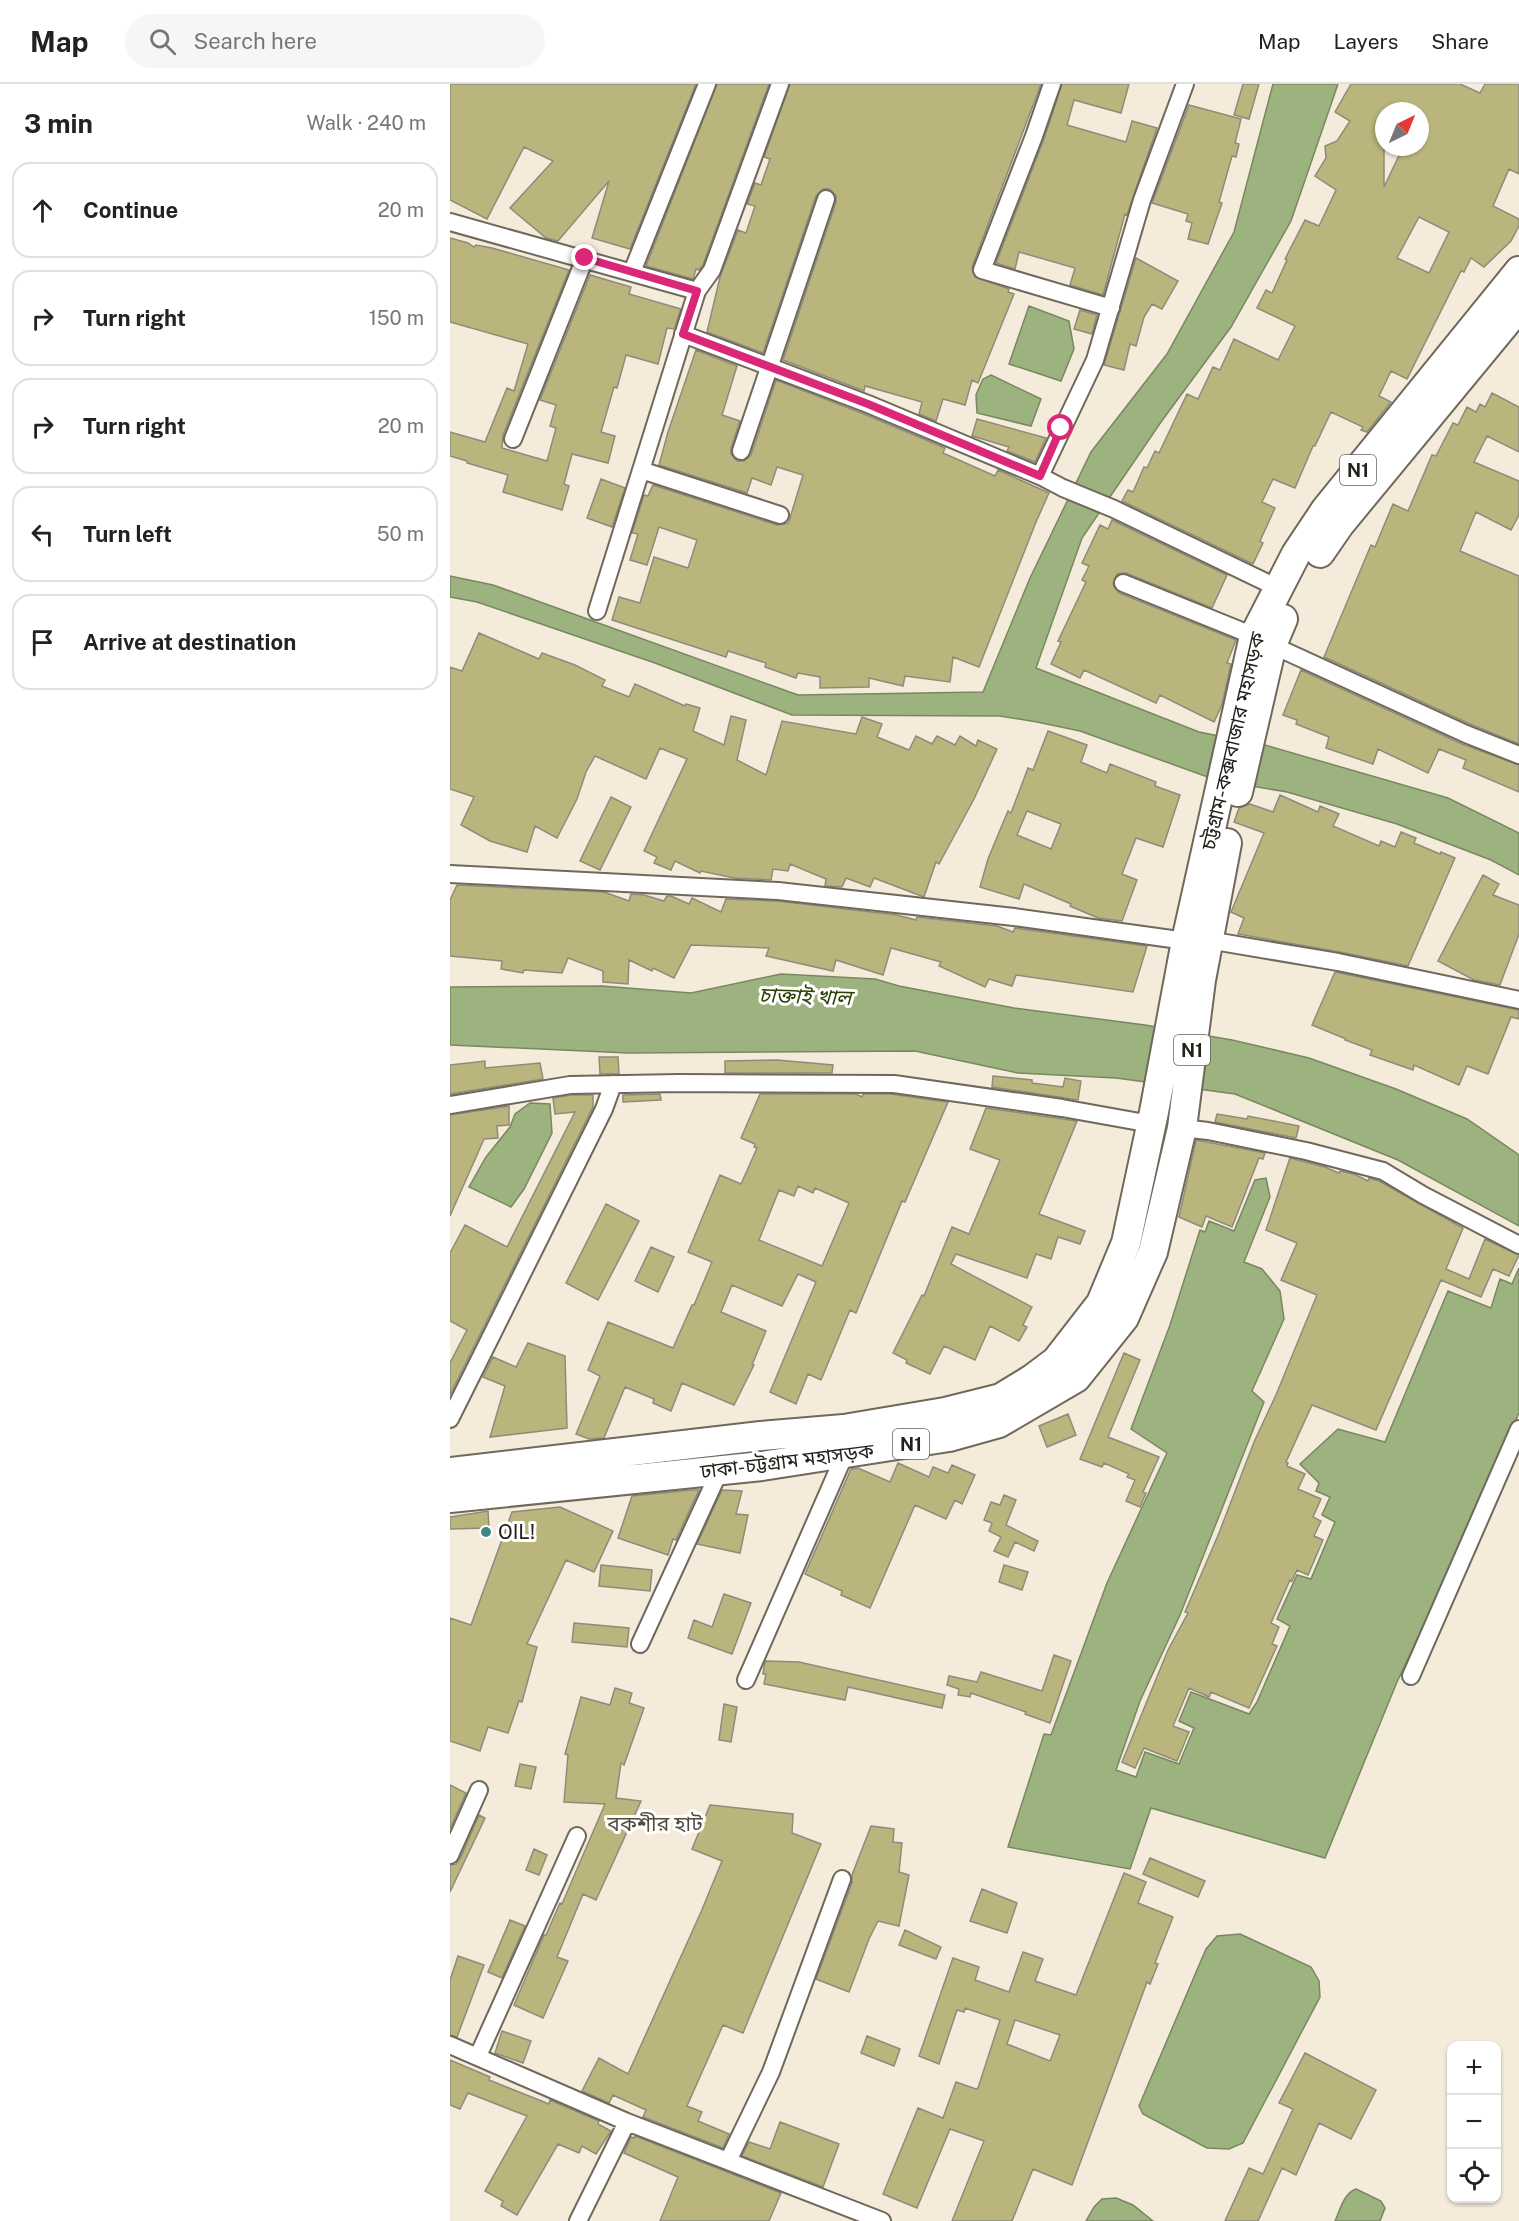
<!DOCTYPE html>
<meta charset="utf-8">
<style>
body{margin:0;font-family:"Public Sans","Noto Sans Bengali",sans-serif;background:#f6f6f6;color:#222}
.controls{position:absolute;right:18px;bottom:18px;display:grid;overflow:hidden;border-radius:12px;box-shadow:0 2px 4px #0004}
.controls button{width:54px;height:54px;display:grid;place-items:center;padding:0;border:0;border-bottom:2px solid #e0e0e0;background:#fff;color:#222;font:30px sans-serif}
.compass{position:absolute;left:925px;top:18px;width:54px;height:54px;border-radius:50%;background:#fff;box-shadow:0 2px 4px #0004;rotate:43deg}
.stop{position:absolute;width:18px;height:18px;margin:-14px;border:4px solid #db2777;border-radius:50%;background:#fff}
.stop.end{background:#db2777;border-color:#fff;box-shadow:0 2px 6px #0008}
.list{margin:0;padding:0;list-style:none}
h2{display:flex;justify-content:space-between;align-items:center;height:78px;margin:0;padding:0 24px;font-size:26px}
h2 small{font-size:20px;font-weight:400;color:#767676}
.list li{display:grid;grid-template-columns:39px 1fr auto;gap:18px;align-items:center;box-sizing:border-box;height:96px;margin:0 12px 12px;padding:0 12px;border:2px solid #e0e0e0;border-radius:18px}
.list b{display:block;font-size:22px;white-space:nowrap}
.list em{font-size:20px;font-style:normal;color:#767676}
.icon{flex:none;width:33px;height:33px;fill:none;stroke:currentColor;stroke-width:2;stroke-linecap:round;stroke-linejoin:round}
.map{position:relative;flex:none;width:1069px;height:2137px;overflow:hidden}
header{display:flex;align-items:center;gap:36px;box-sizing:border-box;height:84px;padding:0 30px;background:#fff;border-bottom:2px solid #e0e0e0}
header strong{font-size:28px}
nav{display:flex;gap:33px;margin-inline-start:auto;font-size:21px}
.search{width:420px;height:54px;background:#f6f6f6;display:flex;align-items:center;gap:15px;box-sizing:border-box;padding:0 21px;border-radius:33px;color:#767676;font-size:22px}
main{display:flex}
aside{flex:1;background:#fff}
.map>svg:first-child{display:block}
.water{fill:#9db37f;stroke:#798761;stroke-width:1.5}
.building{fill:#bab57c;stroke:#8d8c7b;stroke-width:1.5;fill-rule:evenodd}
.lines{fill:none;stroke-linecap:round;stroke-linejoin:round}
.minor-casing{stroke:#70685a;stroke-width:20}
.trunk-casing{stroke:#70685a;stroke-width:32}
.minor{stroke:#fff;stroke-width:16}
.trunk{stroke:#fff;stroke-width:28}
.route{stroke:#db2777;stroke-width:8}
.poi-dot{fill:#3f8786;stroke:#fff;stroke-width:2}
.labels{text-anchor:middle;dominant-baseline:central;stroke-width:6;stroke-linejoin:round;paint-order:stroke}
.shield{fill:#fff;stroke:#66635f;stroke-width:1.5}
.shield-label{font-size:18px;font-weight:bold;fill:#24201b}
.street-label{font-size:20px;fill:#24201b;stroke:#fff}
.poi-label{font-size:20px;fill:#24201b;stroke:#fff;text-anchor:start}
.water-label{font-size:21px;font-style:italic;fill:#2e4104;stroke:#fff}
.neighbourhood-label{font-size:21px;fill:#534b3e;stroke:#fff}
</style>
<header>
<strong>Map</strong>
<div class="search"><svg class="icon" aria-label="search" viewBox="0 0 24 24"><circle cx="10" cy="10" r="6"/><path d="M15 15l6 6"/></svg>Search here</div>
<nav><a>Map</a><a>Layers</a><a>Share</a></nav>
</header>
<main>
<aside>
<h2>3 min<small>Walk · 240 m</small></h2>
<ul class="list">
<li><svg class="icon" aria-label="ahead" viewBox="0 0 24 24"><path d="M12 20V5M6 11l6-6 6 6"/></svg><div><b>Continue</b></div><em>20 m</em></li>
<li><svg class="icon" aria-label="right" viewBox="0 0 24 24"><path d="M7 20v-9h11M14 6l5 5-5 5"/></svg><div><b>Turn right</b></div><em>150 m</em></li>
<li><svg class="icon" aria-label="right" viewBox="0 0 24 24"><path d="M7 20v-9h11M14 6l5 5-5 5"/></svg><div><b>Turn right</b></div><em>20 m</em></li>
<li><svg class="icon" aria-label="left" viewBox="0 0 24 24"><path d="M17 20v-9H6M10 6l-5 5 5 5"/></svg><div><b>Turn left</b></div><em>50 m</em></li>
<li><svg class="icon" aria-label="arrive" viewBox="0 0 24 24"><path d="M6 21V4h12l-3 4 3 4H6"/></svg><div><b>Arrive at destination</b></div></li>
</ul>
</aside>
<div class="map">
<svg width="1069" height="2137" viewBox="0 0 1069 2137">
<rect width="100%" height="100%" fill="#f5ebdb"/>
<path class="water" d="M823 0H888L841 137 781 243 711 338 632 454 586 584 749 648 815 661 998 714 1069 749V791L1041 776 947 740 837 708 766 696 630 647 587 638 550 632 342 631 205 579 27 518 0 513V492L43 501 348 611 533 608 580 494 641 368 717 270 784 148Z
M579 222 619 237 624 265 611 297 559 280Z
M541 291 591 315 581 342 527 329 526 311 533 295Z
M331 890 425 895 449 902 564 924 695 941 782 956 859 974 946 1005 1017 1035 1069 1071V1142L948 1076 785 1010 666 994 568 989 465 967 178 969 0 961V903L152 902 241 909Z
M80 1019 100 1020 102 1049 74 1105 61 1123 19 1103 36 1073 60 1043 65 1030Z
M816 1094 820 1113 794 1178 812 1185 830 1207 834 1235 802 1307 814 1318 730 1531 690 1617 666 1686 686 1693 695 1668 729 1680 744 1644 729 1637 741 1608 799 1630 807 1618 840 1542 827 1535 847 1491 861 1495 885 1438 872 1431 880 1413 866 1407 869 1399 850 1380 888 1345 935 1358 998 1207 1041 1224 1050 1195 1062 1200 1069 1184V1329L999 1489 947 1598 875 1774 701 1724 680 1785 558 1763 594 1650 601 1651 657 1499 717 1369 681 1345 720 1241 750 1146 755 1148 759 1137 784 1147 805 1096Z
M790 1850 861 1883 869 1897 870 1913 793 2059 779 2065 757 2064 693 2030 689 2022 756 1865 767 1852Z
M906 2105 931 2117 935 2124 930 2137H885C890 2126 894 2109 906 2105Z
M666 2114 683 2121 703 2137H636L644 2123 652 2115Z"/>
<path class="building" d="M0 0H246L180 165 142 154 159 97 108 157 96 154 60 124 103 77 74 63 37 135 0 116Z
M267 0H319L253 181 249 186 246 185 243 195 196 182Z
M340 0H591L522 183 525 193 559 205 558 208 564 210 528 299 522 296 515 321 493 315 486 337 469 330 472 318 415 302 414 307 333 276 386 118V112L380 105H373L366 112 313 269 257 248 270 193 288 146 296 149 305 122 297 120 305 99 311 101 320 75 314 73Z
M612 0H679L671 29 624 16 617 41 676 58 682 37 707 44 677 131 675 130 653 211 620 201 625 184 569 168 565 185 546 179 594 55Z
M793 0H809L799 35 784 31Z
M901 0H1010L1030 9 1035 0H1069V90L1059 85 1043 122 1069 135V142L1061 157 1034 183 1021 174 1014 188 1011 187 957 295 941 287 929 312 941 318 917 348 911 346 913 343 881 328 865 362H863L845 404 823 395 812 418 825 424 810 457 813 459 803 480 672 417 678 406 683 408 694 383 697 384 705 367 709 369 737 310 748 315 763 283 770 286 784 255 828 276 845 242 807 224 816 206 822 209 837 176 835 175 855 136 869 142 886 106 865 92 876 74 875 62 887 57 900 37 885 28ZM934 27H970V63H953L934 103ZM969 133 999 148 979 189 947 174Z
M739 21 791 35 785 59 789 60 786 73 782 72 769 118 772 119 758 160 738 155 742 139 736 137 738 130 702 119Z
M0 154 18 159 24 163 26 161 42 164 119 186 53 351 52 364 97 377 106 344 100 342 106 321 90 316 140 191 181 203 179 210 231 225 224 245 217 244 208 280 176 271 167 304 164 303 151 348 165 352 158 379 122 370 114 400 119 402 112 426 53 408 58 391 17 379V377L0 372V348L35 358 57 304 64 307 78 260 0 238Z
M686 174 728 197 712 225 702 220 694 233 686 262 680 260 674 286 654 281Z
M630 226 647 231 642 250 624 245Z
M246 266 287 282 272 331 290 337 281 364V370L287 377H294L301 371 326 296 414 330 495 364 493 369 545 392 548 386 599 409 586 438 529 583 503 573 500 598 455 592 453 602 419 594V603L370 604V593L348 589 346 594 315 583 316 579 278 567 276 573 162 536 169 513 190 519 204 473 238 484 247 456 209 443 197 481 180 476 188 450 182 449 194 411 198 412 203 401 327 441 338 439 340 434 353 391 327 383 321 401 302 394 297 409 209 381 218 348Z
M1042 309 1069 323V368L1037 352 1024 378 1069 397V431L1061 446 1026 428 1010 467 1069 492V660L1020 640 874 573 921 461 925 463 943 420 958 427 982 371 986 372 1003 339 1008 341 1017 323 1026 328 1030 320 1035 323Z
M527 335 596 354 585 378 557 367 559 363 522 352Z
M151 395 175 404 162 443 137 434Z
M662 436 777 491 762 524 676 489 667 490 663 500 669 509 786 556 777 579 781 580 772 621 764 638 710 611 706 619 634 586 630 594 601 580 611 558 608 557 636 498 632 496 639 482 632 479 650 441 658 445Z
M29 549 89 575 92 569 125 581 155 596 152 602 179 613 185 600 235 622 236 620 250 624 243 647 274 661 281 632 296 636 287 676 316 691 332 637 406 650 412 633 432 640 427 653 459 666 466 652 482 660 487 652 505 661 510 652 526 662 528 656 547 665 524 715 489 780 486 778 474 813 424 794 420 803 396 794 392 803 375 802 376 795 340 780 338 787 323 785 321 796 284 794 251 787 250 789 225 777 221 786 204 779 207 773 194 767 237 675 210 664 196 695 145 672 136 688 127 715 107 754 85 742 77 768 40 757 11 741 24 713 0 705V583L12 587Z
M851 586 1012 660 1069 681V708L1013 684 1016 676 989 665 978 689 928 665 923 680 876 664 879 653 846 640 847 636 833 631Z
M598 647 637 661 631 678 657 689 660 680 706 698 705 702 730 711 713 763 686 754 672 790 687 796 672 837 648 834 620 822 621 820 574 800 569 815 530 803 538 775 558 727 561 729 578 684 583 686ZM577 727 611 740 601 765 567 751Z
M830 711 868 728 870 722 889 730 883 742 929 762 931 757 945 763 951 748 966 754 964 759 990 770 991 768 1005 774 958 882 890 868 788 850 794 834 781 828 814 749 784 738 789 724 800 720 823 728Z
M161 713 181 723 150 786 130 777Z
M1033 791 1049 800 1043 811 1069 821V850L1050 901 1024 896 988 877Z
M7 801 154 808 179 817 181 810 194 811 214 817 217 812H221L239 820 242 814 271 828 276 815 327 817 447 831 466 836 467 833 547 842 563 848 565 844 697 862 683 908 566 891 562 902 539 895 535 903 489 882 491 878 441 864 433 891 386 876 383 887 316 872 319 864 241 861 224 894 203 884 202 887 179 876 178 900 153 898V887L118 874 112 889 74 886 73 889 51 885 52 877 0 872V816Z
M885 888 1069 926V935L1061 933 1038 990 1017 982 1009 1001 964 981 963 986 920 971 922 966 895 956 896 955 862 941Z
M149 973H168L169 990H150Z
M327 976 383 981 382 989H275V977Z
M35 977V984L90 979 93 995 0 1010V981Z
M543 992 582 996V999L613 1003 615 994 631 997 628 1016 542 1003Z
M210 1010 211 1016 173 1018V1011Z
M310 1010H406L412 1013 413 1010H440L498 1018 455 1118 452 1117 406 1229 400 1226 371 1296 358 1290 346 1320 320 1308 366 1198 348 1190 332 1222 282 1201 271 1228 316 1247 302 1281H304L284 1321 232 1299 221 1327 203 1319 204 1315 175 1303 154 1354 139 1355 126 1350 150 1292 138 1286 158 1238 223 1264 242 1221H244L262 1178 238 1168 270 1091 291 1100 307 1064 304 1063 305 1060 291 1054ZM348 1102 363 1109 365 1104 399 1119 372 1182 309 1156 329 1106 344 1112Z
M121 1011H143V1023L0 1311V1279L17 1246 0 1237V1169L15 1141 57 1163 125 1028 105 1030 103 1014Z
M59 1022V1041L47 1042 48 1054 34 1055 0 1132V1031Z
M536 1024 627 1037 589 1130 635 1147 630 1160 608 1153 601 1175 586 1170 577 1194 506 1170 501 1180 582 1223 573 1241 577 1243 569 1257 540 1242 525 1276 494 1262 480 1290 456 1279 457 1276 443 1269 472 1211 474 1212 502 1143 519 1150 550 1076 520 1065Z
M767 1030 797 1035 798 1032 849 1042 846 1054 765 1038Z
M746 1056 815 1069 813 1075 809 1074 782 1143 756 1132 752 1143 729 1133Z
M840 1074 875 1083 889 1089 890 1087 904 1090 918 1097 919 1094 929 1097 1013 1144 996 1185 1019 1195 1035 1155 1069 1171 1059 1192 1043 1185 1031 1213 991 1196 926 1346 862 1321 836 1378 838 1379 837 1382 855 1390 848 1405 871 1415 863 1433 871 1437 864 1452 873 1456 858 1491 847 1486 842 1497 840 1496 821 1539 829 1543 822 1560 827 1562 799 1624 761 1608 759 1613 739 1604 723 1642 739 1648 727 1677 694 1664 685 1684 672 1678 718 1566 738 1529 735 1528 769 1449 804 1358 826 1311 867 1211 831 1196 847 1159 816 1146Z
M156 1120 189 1137 148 1216 116 1199Z
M201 1163 224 1173 208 1208 185 1197Z
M78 1259 115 1272 117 1344 40 1353 55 1302 33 1293 43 1273 66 1283Z
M674 1269 690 1276 658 1353 709 1373 693 1408 696 1409 690 1423 676 1417 685 1396 677 1393 679 1390 654 1379 652 1383 630 1375Z
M618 1330 626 1351 597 1363 589 1342Z
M448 1379 479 1393 483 1383 498 1389 502 1381 525 1391 512 1420 505 1416 496 1435 465 1421 420 1524 391 1511 392 1507 355 1490 401 1385 408 1384 440 1398Z
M242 1406H249L226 1456 223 1455 218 1471 168 1454 182 1412Z
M272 1406 292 1407 286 1430 298 1431 290 1469 247 1460Z
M554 1411 566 1416 556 1441 588 1457 584 1467 565 1458 558 1473 544 1467 551 1453 539 1447 542 1439 534 1436 541 1418 550 1421Z
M110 1423 163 1447 144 1488 116 1476 77 1560 87 1563 72 1618 69 1617 58 1649 38 1643 30 1667 0 1657V1534L21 1541 62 1428Z
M38 1427 39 1444 0 1445V1433Z
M151 1481 202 1486 200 1507 149 1502Z
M554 1481 578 1488 572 1506 549 1498Z
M274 1510 301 1519 282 1570 238 1554 244 1536 262 1543Z
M124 1539 179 1544 177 1563 122 1558Z
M604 1571 621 1577 600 1639 575 1630 576 1628 521 1609 520 1613 508 1611 509 1605 497 1601 499 1592 527 1598 531 1588 592 1607Z
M316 1577 349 1578 495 1611 492 1624 398 1603 395 1616 314 1600 316 1590H313L314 1582Z
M165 1604 182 1609 179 1619 194 1624 174 1681 171 1679 166 1714 191 1717 146 1816 133 1810 107 1873 118 1877 93 1934 64 1921 94 1851H96L110 1819 112 1820 155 1720 114 1718 118 1671 115 1670 131 1613 160 1621Z
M274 1620 287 1623 281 1658 269 1656Z
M70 1680 86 1683 81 1705 65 1702Z
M0 1701 16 1709 0 1745Z
M260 1721 343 1730 342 1749 371 1760 293 1949 273 1941 237 2022 252 2028 248 2037 279 2050 273 2064 193 2033 196 2026 163 2011 159 2019 132 2007 149 1974 178 1990 251 1828 272 1777 242 1765Z
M29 1731 35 1734 0 1808V1781L6 1780 10 1775Z
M421 1742 444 1745 443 1758 452 1759 449 1788 459 1791 449 1842 428 1837 419 1855 399 1908 366 1895 396 1815 402 1798V1791Z
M84 1765 97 1771 89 1791 76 1786Z
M700 1774 755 1797 748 1813 693 1790Z
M674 1789 696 1798 688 1819 723 1833 705 1879 708 1880 700 1900 697 1898 622 2101 583 2085 562 2137H502L534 2057 500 2045 467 2124 433 2110 468 2024 493 2034 506 1998 526 2005 528 2004 550 1936 515 1924 514 1928 507 1926 489 1980 469 1972 503 1874 529 1883 525 1896 559 1908 573 1868 593 1875 585 1897 626 1911ZM565 1936 610 1951 600 1977 557 1960Z
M532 1805 567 1819 557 1849 520 1837Z
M60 1836 75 1842 52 1894 38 1888Z
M455 1846 491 1863 486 1875 449 1861Z
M8 1872 34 1881 7 1953 0 1951V1896Z
M52 1947 81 1957 73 1979 45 1969Z
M417 1952 450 1965 444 1982 411 1969Z
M855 1969 926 2006 901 2055 869 2039 846 2091 832 2084 808 2137H775L799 2084 813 2090 843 2025 829 2019Z
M0 1976 40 1993 39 1996 99 2020 100 2016 149 2037 148 2040 161 2047 146 2070 132 2062 129 2069 108 2060 67 2131 51 2122 53 2117 35 2107 77 2032 18 2009 10 2025 0 2021Z
M330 2038 389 2060 373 2103 292 2072 299 2058 320 2065Z
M185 2052 331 2109 319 2137H210L228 2093 174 2069 181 2053 184 2054Z"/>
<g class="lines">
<defs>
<path id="minor" d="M602 0 584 52 532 186 661 224
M0 138 247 207
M182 188 257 0
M233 250 418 320 590 392 613 404 664 425 828 504
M63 355 135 174
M291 367 376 115
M191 386 330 431
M590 392 645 276 692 116 735 0
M673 499 804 552
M147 527 247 207 262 186 330 0
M822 561 1016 650 1069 671
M0 790 328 807 564 833 736 857
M758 856 888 878 1069 916
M0 1021 120 1001 229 999 444 1000 612 1024 701 1040
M732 1044 758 1047 856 1067 933 1087 973 1111 1069 1161
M0 1335 154 1025 163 1000
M190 1560 270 1386
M961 1592 1069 1345
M296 1596 395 1370
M0 1771 29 1706
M0 1961 177 2038 432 2137
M28 1972 127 1752
M278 2077 321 1988 392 1795
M128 2137 177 2038"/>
<path id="trunk" d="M870 469 890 440 1069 223
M788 708 822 561 833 535
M0 1388 311 1352 394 1345 495 1328 551 1314 582 1295 606 1277 651 1219 676 1159 704 1028 736 857 804 552 846 470 876 425 1069 187
M0 1414 312 1382 499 1353 549 1339 626 1294 674 1234 703 1168 732 1044 751 896 777 759"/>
</defs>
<use href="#minor" class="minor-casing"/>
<use href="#trunk" class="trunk-casing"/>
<use href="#minor" class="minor"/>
<use href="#trunk" class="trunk"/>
</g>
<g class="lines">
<path class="route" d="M135 174 247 207 233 250 418 320 590 392 611 344"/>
</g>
<circle class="poi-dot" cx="36" cy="1448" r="6"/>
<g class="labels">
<g class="shield">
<rect x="890" y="371" width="36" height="30" rx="4.5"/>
<rect x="724" y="951" width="36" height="30" rx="4.5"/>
<rect x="443" y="1345" width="36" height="30" rx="4.5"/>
</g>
<g class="shield-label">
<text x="908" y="386">N1</text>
<text x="742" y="966">N1</text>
<text x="461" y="1360">N1</text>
</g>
<g class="street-label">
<text transform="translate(783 657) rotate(-77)">চট্টগ্রাম-কক্সবাজার মহাসড়ক</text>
<text transform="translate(337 1377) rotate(-7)">ঢাকা-চট্টগ্রাম মহাসড়ক</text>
</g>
<g class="poi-label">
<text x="48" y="1448">OIL!</text>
</g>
<g class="water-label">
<text transform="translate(355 912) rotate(2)">চাক্তাই খাল</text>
</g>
<g class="neighbourhood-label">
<text x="205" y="1739">বকশীর হাট</text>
</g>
</g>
</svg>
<div class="controls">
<button>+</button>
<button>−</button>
<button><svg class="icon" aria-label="locate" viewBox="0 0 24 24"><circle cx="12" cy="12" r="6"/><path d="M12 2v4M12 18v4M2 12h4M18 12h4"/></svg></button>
</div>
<svg class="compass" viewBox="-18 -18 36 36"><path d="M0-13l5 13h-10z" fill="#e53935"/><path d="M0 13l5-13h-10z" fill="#767676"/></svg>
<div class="stop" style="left:611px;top:344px"></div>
<div class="stop end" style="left:135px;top:174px"></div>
</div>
</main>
